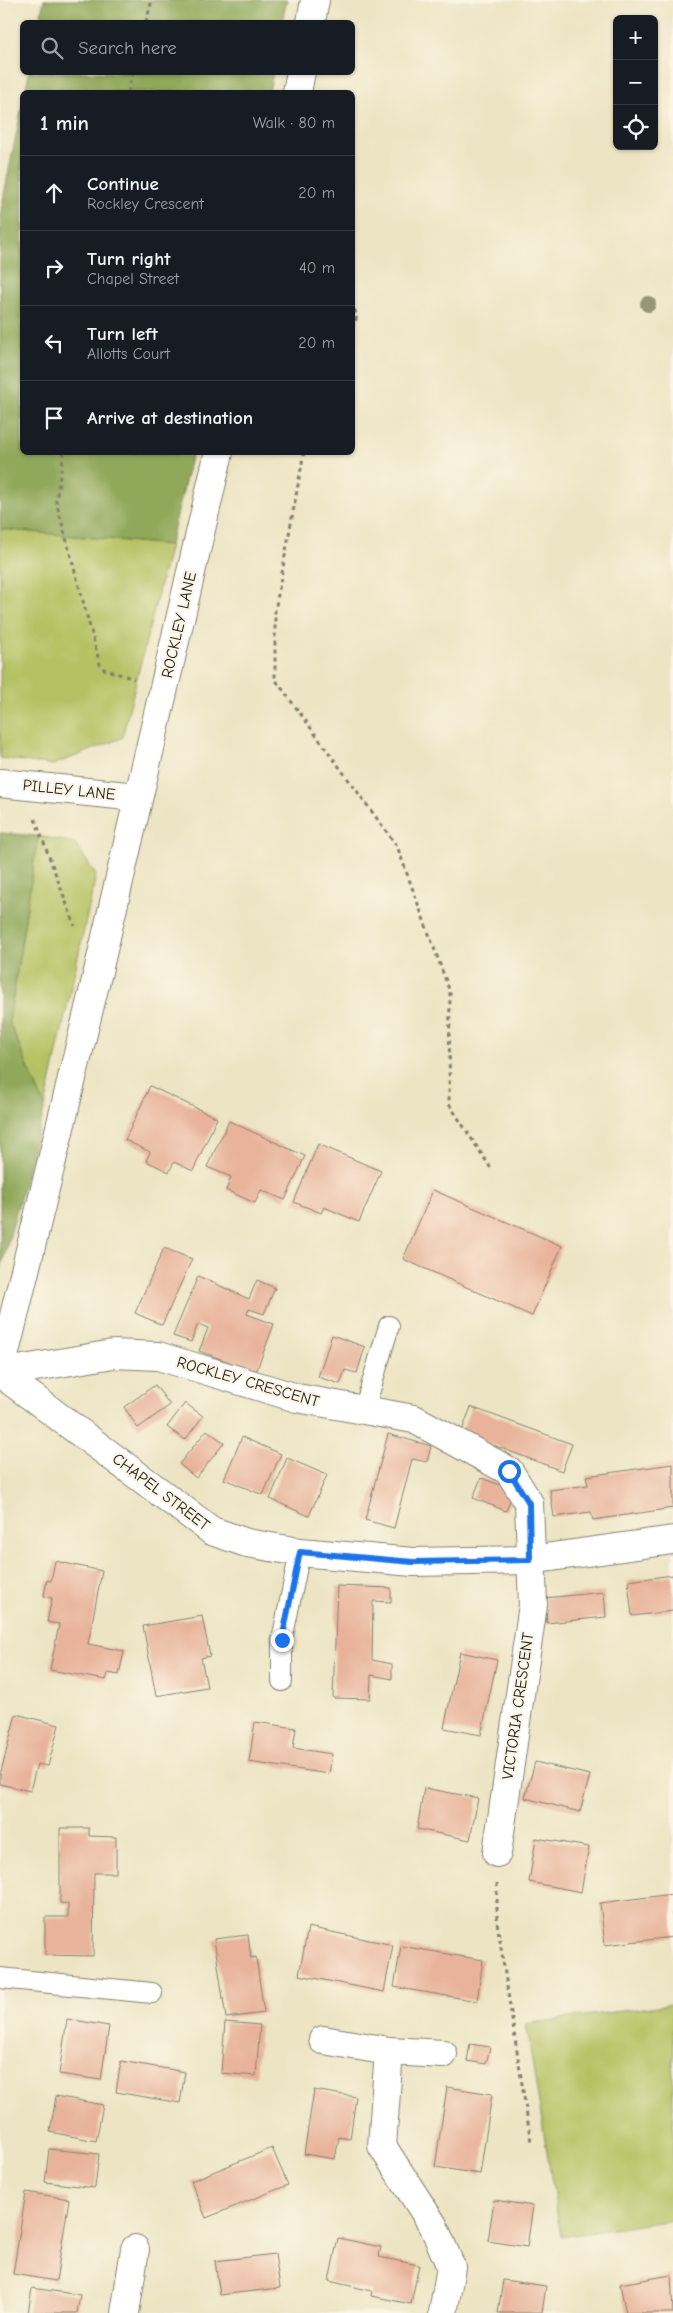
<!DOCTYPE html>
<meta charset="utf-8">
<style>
body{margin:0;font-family:"Comic Neue",sans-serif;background:#242831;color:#f1f3f6}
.controls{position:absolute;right:15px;top:15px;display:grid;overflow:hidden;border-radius:8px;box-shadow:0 1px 4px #0004}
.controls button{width:45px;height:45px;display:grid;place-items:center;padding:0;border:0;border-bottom:1px solid #363941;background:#171b24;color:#f1f3f6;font:25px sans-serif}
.stop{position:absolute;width:15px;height:15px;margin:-11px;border:4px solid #1a73e8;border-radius:50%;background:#fff}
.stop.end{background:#1a73e8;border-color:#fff;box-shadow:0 1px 5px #0008}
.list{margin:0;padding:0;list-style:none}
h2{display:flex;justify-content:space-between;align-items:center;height:65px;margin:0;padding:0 20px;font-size:21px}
h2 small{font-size:16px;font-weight:400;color:#9ea1a6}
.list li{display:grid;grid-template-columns:32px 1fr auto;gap:15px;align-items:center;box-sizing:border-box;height:75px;padding:0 20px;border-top:1px solid #363941}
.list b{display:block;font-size:19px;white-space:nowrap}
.list p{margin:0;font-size:16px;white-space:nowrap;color:#9ea1a6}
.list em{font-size:16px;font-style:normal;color:#9ea1a6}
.icon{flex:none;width:28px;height:28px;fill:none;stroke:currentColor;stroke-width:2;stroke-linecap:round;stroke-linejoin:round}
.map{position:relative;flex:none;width:673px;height:2313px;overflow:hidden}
.search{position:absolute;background:#171b24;box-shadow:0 1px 4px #0004;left:20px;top:20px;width:335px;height:55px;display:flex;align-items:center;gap:12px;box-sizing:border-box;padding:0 18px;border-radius:8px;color:#9ea1a6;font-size:19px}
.panel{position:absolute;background:#171b24;box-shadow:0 1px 4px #0004;left:20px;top:90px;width:335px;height:365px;border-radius:8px}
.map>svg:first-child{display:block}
.green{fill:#b5c264;stroke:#686f40}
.forest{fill:#90a85a;stroke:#56623b}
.building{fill:#e8b39a}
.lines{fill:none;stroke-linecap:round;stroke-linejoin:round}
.service-casing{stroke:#84806f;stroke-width:22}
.minor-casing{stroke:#84806f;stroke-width:30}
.tertiary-casing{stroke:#84806f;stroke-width:30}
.path{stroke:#84806f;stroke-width:3;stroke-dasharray:4 4;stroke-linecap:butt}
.service{stroke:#fff;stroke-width:20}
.minor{stroke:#fff;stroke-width:28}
.tertiary{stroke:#fff;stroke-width:28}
.tree{fill:#979674}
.route{stroke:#1a73e8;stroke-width:6}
.labels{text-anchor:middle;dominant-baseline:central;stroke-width:4.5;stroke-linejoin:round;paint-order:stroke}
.street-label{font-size:16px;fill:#1c1c1c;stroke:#fcf5e5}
</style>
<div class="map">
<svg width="673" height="2313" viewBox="0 0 673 2313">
<rect width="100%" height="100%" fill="#fcf5e5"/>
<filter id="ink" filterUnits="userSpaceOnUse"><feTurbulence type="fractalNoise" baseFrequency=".02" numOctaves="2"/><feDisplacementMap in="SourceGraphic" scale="10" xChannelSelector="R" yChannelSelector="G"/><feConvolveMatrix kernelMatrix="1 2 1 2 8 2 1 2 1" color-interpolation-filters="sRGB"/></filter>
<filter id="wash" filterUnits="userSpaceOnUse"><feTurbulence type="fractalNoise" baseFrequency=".0096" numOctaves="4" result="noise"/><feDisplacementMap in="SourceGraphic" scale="20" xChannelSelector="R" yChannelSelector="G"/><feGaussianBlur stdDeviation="1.12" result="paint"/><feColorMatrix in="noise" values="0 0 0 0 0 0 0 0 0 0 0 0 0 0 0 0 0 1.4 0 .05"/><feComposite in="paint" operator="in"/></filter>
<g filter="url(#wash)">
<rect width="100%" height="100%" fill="#ece4c2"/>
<path class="green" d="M0 529 170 545 122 738 53 765 0 758Z
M38 836 75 843 96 875 45 1107 9 1022Z
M673 2004V2220L561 2237 526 2024Z"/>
<path class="forest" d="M44 0H287L282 22H39Z
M29 73V72L273 73 269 92H25Z
M22 105V452L192 453 170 545 0 529V215Z
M0 833 38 836 9 1022 45 1107 0 1272Z"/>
<g id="blocks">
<path class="building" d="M150 1086 217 1118 193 1171 174 1162 169 1172 146 1161 150 1152 125 1140Z
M229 1121 305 1156 285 1200 261 1190 255 1203 226 1190 231 1177 207 1167Z
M318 1144 381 1171 359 1222 324 1207 321 1213 294 1202Z
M433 1190 562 1246 532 1316 403 1259Z
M164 1248 192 1259 162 1325 135 1313Z
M198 1276 249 1299 257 1280 275 1288 264 1314 249 1309 247 1314 274 1324 256 1372 199 1351 208 1328 198 1324 191 1342 173 1336Z
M332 1335 365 1347 357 1373 345 1370 340 1384 318 1377Z
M155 1385 170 1405 138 1428 124 1407Z
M185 1403 203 1416 185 1440 167 1427Z
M471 1407 572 1444 562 1471 461 1433Z
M207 1430 224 1443 196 1478 179 1464Z
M388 1434 431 1446 427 1462 412 1459 394 1528 365 1520Z
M242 1437 281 1454 263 1495 224 1479Z
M287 1458 327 1475 309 1516 270 1499Z
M673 1464V1508L593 1520 591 1512 554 1517 550 1490 588 1485 586 1476Z
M481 1478 514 1490 506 1511 473 1498Z
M55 1561 102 1571 88 1644 124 1651 119 1675 108 1673 106 1680 50 1670 59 1624 47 1622 52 1598 44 1596 47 1580 51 1581Z
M673 1575V1611L632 1616 628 1581Z
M337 1586 391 1588V1602L373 1601 372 1660 392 1664V1679L371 1675 370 1699 333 1698Z
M604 1592 606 1617 547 1623 545 1598Z
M202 1616 210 1656 201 1658 207 1687 156 1696 143 1626Z
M460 1652 497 1660 481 1735 444 1728Z
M16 1714 59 1725 48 1766 37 1764 30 1791 0 1784V1775Z
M255 1722 296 1728 293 1748 332 1754 329 1774 249 1762Z
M535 1762 590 1775 580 1812 525 1798Z
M424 1788 478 1798 470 1840 417 1829Z
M60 1828H89V1836L116 1837V1873H94L93 1956 45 1955V1917H68V1904L60 1903Z
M536 1838 589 1847 581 1892 529 1882Z
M673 1894V1937L605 1945 600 1903Z
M308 1927 393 1945 384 1992 299 1975Z
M248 1935 251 1958 256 1957 264 2013 226 2018 214 1939Z
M401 1946 483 1960 477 2001 394 1987Z
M67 2019 109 2026 101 2080 59 2074Z
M225 2022 260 2025 256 2076 221 2073Z
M470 2044 490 2047 486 2064 467 2061Z
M121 2061 185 2072 180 2103 116 2092Z
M447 2087 492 2094 480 2174 435 2167Z
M314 2090 356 2097 350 2139 339 2137 335 2159 304 2154Z
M56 2096 103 2105 96 2141 50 2132Z
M272 2148 288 2185 206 2218 191 2181Z
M49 2149 99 2154 95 2188 45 2182Z
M26 2192 69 2199 56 2281 13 2274Z
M494 2200 533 2206 527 2247 488 2241Z
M338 2238 381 2247 379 2257 419 2265 411 2304 371 2296 372 2291 329 2281Z
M275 2254 280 2288 220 2295 215 2261Z
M671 2275 673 2313H626L620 2284Z
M503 2280 546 2286 542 2313H498Z
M32 2288 80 2295 77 2313H28Z"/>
</g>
</g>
<g filter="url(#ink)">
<use href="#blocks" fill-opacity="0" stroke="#84806f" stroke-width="1"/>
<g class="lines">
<defs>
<path id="service" d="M364 1410 389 1326
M282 1681V1640L300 1552
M0 1978 152 1993"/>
<path id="minor" d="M0 783 137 797
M0 1373 113 1354 158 1356 297 1398 414 1419 509 1471 529 1503 533 1605 497 1853
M323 2040 389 2051 443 2054
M389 2051 382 2146 433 2225 451 2267 443 2313
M125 2313 135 2249"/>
<path id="tertiary" d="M311 22 315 0
M297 92 301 72
M0 1373 96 980 219 452
M0 1373 212 1531 247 1543 300 1552 413 1562 530 1560 673 1540"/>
</defs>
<use href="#service" class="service-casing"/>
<use href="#minor" class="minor-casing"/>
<use href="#tertiary" class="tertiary-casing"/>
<path class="path" d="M146 22 152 0
M128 92 133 72
M352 302 357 317 352 327
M64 452 56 501 101 668 134 679
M304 452 275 611V679L397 846 450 992 449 1104 492 1170
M35 819 75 926
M497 1883V1922L531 2142"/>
<use href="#service" class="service"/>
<use href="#minor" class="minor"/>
<use href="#tertiary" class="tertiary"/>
</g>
<circle class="tree" cx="648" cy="304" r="8"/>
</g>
<g class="lines" filter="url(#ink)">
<path class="route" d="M282 1640 300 1552 413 1562 530 1560 529 1503 509 1471"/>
</g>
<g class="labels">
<g class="street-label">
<text transform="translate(179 625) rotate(-77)">ROCKLEY LANE</text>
<text transform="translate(69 790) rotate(6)">PILLEY LANE</text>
<text transform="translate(248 1382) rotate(16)">ROCKLEY CRESCENT</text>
<text transform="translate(161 1492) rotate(37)">CHAPEL STREET</text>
<text transform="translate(518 1706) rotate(-82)">VICTORIA CRESCENT</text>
</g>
</g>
</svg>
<div class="controls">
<button>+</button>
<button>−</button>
<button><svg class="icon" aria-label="locate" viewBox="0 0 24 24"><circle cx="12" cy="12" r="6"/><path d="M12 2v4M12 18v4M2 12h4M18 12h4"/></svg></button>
</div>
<div class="stop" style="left:509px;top:1471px"></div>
<div class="stop end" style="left:282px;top:1640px"></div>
<div class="search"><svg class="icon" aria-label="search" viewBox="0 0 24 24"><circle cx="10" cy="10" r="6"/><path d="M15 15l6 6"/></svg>Search here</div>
<section class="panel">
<h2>1 min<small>Walk · 80 m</small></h2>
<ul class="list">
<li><svg class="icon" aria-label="ahead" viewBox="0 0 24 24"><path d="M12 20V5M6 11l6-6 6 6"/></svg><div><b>Continue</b><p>Rockley Crescent</p></div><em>20 m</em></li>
<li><svg class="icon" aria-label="right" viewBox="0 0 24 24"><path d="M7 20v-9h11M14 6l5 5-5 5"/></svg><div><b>Turn right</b><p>Chapel Street</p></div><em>40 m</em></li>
<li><svg class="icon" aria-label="left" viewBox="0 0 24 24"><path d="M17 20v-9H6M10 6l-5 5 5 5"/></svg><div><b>Turn left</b><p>Allotts Court</p></div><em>20 m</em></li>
<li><svg class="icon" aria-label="arrive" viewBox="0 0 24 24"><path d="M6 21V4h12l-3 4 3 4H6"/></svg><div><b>Arrive at destination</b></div></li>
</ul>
</section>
</div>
